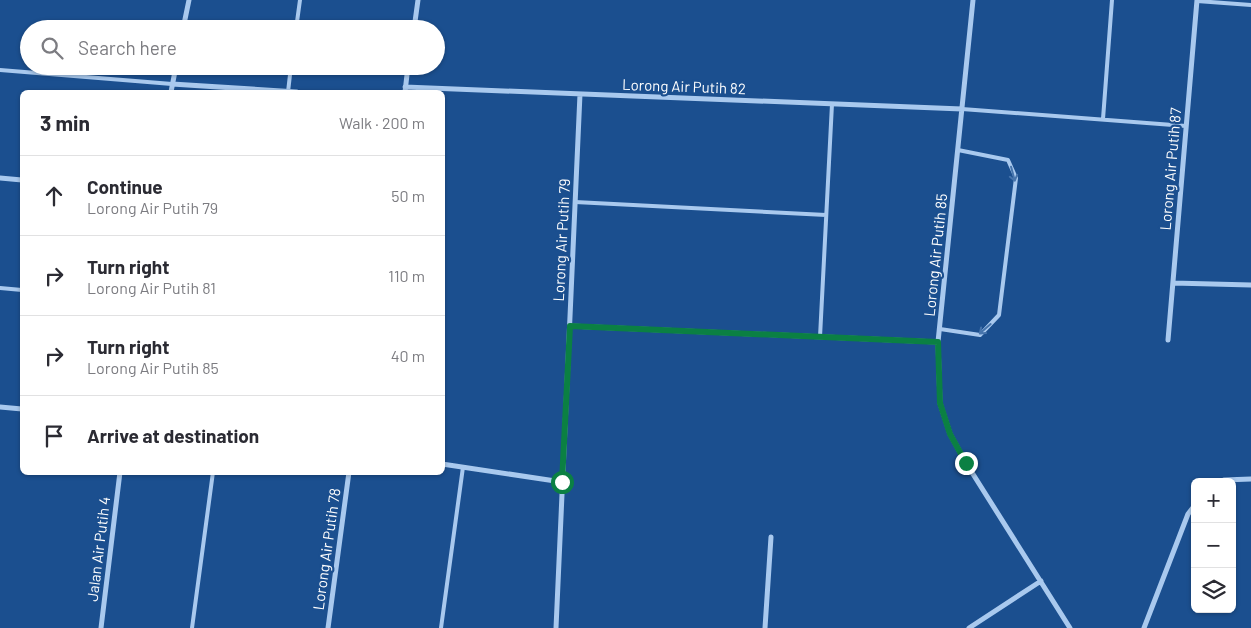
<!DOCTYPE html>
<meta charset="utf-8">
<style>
body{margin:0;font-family:Barlow,sans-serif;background:#f7f7f7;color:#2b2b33}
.controls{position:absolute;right:15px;bottom:15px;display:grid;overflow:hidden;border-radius:8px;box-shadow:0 1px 4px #0004}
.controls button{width:45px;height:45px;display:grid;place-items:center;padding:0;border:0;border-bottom:1px solid #e1e1e2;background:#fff;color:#2b2b33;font:25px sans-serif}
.stop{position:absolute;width:15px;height:15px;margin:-11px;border:4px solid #0b8043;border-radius:50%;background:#fff}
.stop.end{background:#0b8043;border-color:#fff;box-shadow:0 1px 5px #0008}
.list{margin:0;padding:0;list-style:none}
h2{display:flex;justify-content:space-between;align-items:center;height:65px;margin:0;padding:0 20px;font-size:21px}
h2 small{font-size:16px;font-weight:400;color:#7c7c81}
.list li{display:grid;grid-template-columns:32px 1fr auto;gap:15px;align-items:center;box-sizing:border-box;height:80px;padding:0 20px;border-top:1px solid #e1e1e2}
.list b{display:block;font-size:19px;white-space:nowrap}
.list p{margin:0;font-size:16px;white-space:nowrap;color:#7c7c81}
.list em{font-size:16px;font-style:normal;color:#7c7c81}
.icon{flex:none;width:28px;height:28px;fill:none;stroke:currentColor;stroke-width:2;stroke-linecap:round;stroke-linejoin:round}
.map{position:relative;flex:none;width:1251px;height:628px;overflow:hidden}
.search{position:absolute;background:#fff;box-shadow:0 1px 4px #0004;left:20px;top:20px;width:425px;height:55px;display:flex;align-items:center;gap:12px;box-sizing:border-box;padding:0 18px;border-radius:28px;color:#7c7c81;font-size:19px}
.panel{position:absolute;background:#fff;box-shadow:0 1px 4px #0004;left:20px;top:90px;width:425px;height:385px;border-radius:8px}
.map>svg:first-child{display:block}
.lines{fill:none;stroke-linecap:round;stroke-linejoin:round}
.service{stroke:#a9c9ee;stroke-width:4}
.minor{stroke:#a9c9ee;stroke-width:5}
.oneway{stroke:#4674ac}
.route{stroke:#0b8043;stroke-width:6}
.labels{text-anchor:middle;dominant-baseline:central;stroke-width:4.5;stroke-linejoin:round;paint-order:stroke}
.street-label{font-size:15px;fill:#fff;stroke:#1b4f8f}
</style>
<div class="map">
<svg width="1251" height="628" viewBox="0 0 1251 628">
<rect width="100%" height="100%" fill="#1b4f8f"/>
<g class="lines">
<path class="service" d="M1197 1 1251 5
M296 29 300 0
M0 70 172 84
M288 92 291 66
M962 109 1186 126
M1103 119 1112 0
M575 202 826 215
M0 288 22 290
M940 329 980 335 999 315 1016 178 1008 160 958 150
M820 337 832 104
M192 628 213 472
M441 628 463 467"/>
<path class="minor" d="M973 0 938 342 940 403 950 434 966 463 1070 628
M183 29 189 0
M414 29 418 0
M172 84 297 92
M405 87 962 109
M171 92 176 66
M405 92 408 66
M0 178 22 180
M1173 283 1251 285
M570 326 938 342
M1168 340 1197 0
M0 407 22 409
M442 464 562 482
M1220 482 1224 480 1251 479
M101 628 120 472
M328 628 349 472
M556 628 580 94
M765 628 771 537
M969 628 1041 581
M1144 628 1188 514 1195 505"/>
</g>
<defs><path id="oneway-shaft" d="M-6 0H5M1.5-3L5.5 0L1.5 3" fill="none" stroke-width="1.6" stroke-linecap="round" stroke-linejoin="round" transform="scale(1.25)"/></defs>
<g class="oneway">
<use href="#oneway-shaft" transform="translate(1013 174) rotate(75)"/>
<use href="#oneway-shaft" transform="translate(985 329) rotate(139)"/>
</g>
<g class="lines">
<path class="route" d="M562 482 570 326 938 342 940 403 950 434 966 463"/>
</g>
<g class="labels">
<g class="street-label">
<text transform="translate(684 86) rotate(2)">Lorong Air Putih 82</text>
<text transform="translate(1170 169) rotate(-85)">Lorong Air Putih 87</text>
<text transform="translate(561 240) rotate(-87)">Lorong Air Putih 79</text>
<text transform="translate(935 255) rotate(-84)">Lorong Air Putih 85</text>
<text transform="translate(98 549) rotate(-83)">Jalan Air Putih 4</text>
<text transform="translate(326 549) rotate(-82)">Lorong Air Putih 78</text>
</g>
</g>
</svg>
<div class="controls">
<button>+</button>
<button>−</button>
<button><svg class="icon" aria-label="layers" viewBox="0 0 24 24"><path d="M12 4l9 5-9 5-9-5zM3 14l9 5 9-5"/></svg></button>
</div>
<div class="stop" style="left:562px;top:482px"></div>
<div class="stop end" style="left:966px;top:463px"></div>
<div class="search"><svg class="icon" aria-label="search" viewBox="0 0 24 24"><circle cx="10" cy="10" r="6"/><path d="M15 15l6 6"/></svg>Search here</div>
<section class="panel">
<h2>3 min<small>Walk · 200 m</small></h2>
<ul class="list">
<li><svg class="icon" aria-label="ahead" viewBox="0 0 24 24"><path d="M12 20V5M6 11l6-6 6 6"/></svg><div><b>Continue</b><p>Lorong Air Putih 79</p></div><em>50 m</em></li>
<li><svg class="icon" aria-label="right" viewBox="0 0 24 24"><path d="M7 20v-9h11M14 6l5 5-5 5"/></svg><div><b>Turn right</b><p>Lorong Air Putih 81</p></div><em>110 m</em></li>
<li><svg class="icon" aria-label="right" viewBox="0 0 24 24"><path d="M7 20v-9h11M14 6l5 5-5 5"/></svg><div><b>Turn right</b><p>Lorong Air Putih 85</p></div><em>40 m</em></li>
<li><svg class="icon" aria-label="arrive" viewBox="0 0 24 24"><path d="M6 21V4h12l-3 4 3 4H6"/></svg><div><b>Arrive at destination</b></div></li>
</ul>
</section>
</div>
